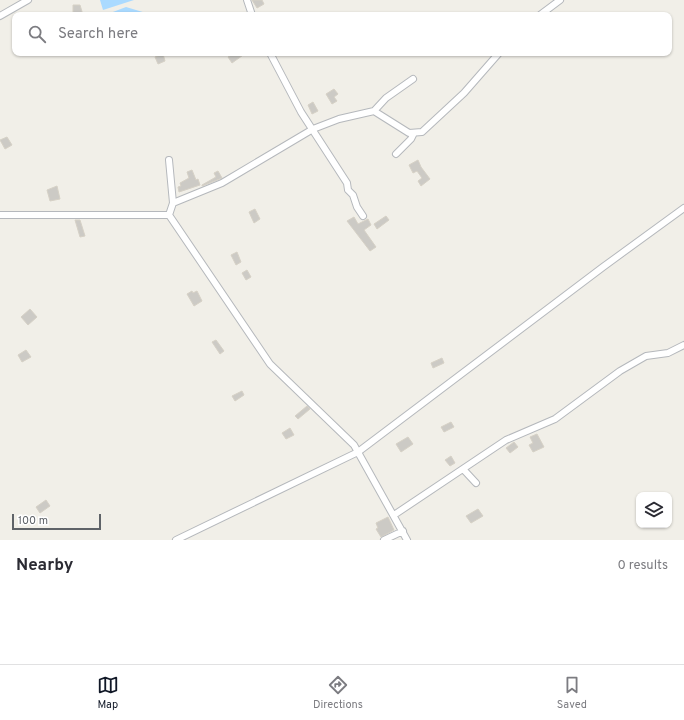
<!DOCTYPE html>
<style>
body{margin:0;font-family:Overpass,sans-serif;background:#f2f2f3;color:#2b2b33}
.controls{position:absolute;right:12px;bottom:12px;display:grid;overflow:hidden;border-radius:8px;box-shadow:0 1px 3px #0004}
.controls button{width:36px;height:36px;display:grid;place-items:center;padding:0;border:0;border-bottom:1px solid #e1e1e2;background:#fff;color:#2b2b33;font:20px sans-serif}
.scale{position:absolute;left:12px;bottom:10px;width:89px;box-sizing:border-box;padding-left:4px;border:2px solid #5f6368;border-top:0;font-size:11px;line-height:14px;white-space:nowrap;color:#5f6368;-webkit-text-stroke:3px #fff;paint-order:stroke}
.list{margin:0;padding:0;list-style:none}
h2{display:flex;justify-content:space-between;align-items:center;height:52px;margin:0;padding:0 16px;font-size:17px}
h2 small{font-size:13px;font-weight:400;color:#7c7c81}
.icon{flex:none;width:22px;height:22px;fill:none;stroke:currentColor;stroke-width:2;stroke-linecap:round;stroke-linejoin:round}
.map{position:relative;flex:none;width:684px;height:540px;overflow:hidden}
.search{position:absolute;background:#fff;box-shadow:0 1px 3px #0004;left:12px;right:12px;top:12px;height:44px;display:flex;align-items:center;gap:10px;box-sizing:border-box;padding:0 14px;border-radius:8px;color:#7c7c81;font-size:15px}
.sheet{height:124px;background:#fff}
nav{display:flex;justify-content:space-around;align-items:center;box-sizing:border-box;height:56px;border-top:1px solid #e1e1e2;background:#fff;font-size:11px;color:#7c7c81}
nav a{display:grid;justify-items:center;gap:2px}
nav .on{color:#111827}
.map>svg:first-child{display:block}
.water{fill:#aadaff}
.building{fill:#cccac5;stroke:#d6d1c6}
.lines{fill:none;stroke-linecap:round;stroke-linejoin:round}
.street-casing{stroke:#b5b8bc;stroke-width:8}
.street{stroke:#fff;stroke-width:6}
</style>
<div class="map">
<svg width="684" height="540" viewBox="0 0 684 540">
<rect width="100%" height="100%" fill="#f1efe8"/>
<path class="water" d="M100 0H134L103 10Z
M126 7 146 13V15H105Z"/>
<path class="building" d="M252 0H262L264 4 257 8Z
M73 5H80L83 15H73Z
M235 53H246L232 63 228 57Z
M163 54 165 61 158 64 155 57Z
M334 89 338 94 334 97 337 101 332 104 326 94Z
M313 102 318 111 312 114 308 105Z
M7 137 12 145 5 149 0 140Z
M418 160 421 167 430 179 421 186 418 181 422 178 417 171 413 173 409 165Z
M192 170 196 180 198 179 200 185 179 192 178 187 181 186 180 183 189 178 187 172Z
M218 171 222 178 202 186V185L216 177 214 173Z
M57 186 60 199 50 201 47 190Z
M255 209 260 219 254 223 249 212Z
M386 216 389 220 377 229 374 224Z
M354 217 358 224 368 219 371 225 364 230 376 247 370 251 347 221Z
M75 220H80L85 236 80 237Z
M237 252 241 262 236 265 231 255Z
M247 270 251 277 246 280 242 273Z
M192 291 193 293 197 291 202 301 194 306 187 294Z
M30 309 37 317 28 325 21 317Z
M216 340 224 351 220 354 212 342Z
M26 350 31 357 22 362 18 355Z
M442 358 444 363 433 368 431 363Z
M242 391 244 395 235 401 232 396Z
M307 406 310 409 298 419 295 416Z
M451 422 454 427 444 432 441 427Z
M290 428 294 435 286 439 282 433Z
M537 434 544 447 533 452 529 445 533 443 530 437Z
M408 437 413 444 401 452 396 444Z
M514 442 518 447 510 453 506 448Z
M451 456 455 463 450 466 445 460Z
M46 500 50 506 40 513 36 507Z
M478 509 483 516 471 523 466 516Z
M388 517 394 530 381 537 376 529 378 528 376 523Z"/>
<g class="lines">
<defs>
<path id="street" d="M247 0 252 15
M540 15 560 0
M0 16 28 0
M270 53 301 112 347 183 348 190 353 195 357 207 363 216
M374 111 409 133 422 132 464 93 499 53
M396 154 411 139 414 133
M173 203 222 183 313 129 339 119 374 111 386 98 413 79
M0 215H169L270 364 354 445 407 540
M169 215 173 203 169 160
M463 469 476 483
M394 515 506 440 555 419 620 371 646 356 668 353 684 345
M176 540 358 452 603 267 684 208
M384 540 403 531"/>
</defs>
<use href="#street" class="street-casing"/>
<use href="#street" class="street"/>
</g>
</svg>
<div class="controls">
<button><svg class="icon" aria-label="layers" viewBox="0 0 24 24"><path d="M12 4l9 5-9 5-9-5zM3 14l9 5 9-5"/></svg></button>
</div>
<div class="scale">100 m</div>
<div class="search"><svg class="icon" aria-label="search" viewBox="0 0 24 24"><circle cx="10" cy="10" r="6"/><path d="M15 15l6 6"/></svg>Search here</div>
</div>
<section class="sheet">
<h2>Nearby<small>0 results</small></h2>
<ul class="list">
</ul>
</section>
<nav>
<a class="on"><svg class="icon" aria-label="map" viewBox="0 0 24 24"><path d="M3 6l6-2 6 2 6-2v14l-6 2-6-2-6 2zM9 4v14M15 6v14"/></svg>Map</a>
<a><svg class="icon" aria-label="directions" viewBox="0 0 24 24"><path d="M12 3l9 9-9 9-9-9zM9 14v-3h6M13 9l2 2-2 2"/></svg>Directions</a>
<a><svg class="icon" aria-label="saved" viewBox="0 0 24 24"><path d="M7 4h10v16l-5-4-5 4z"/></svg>Saved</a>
</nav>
